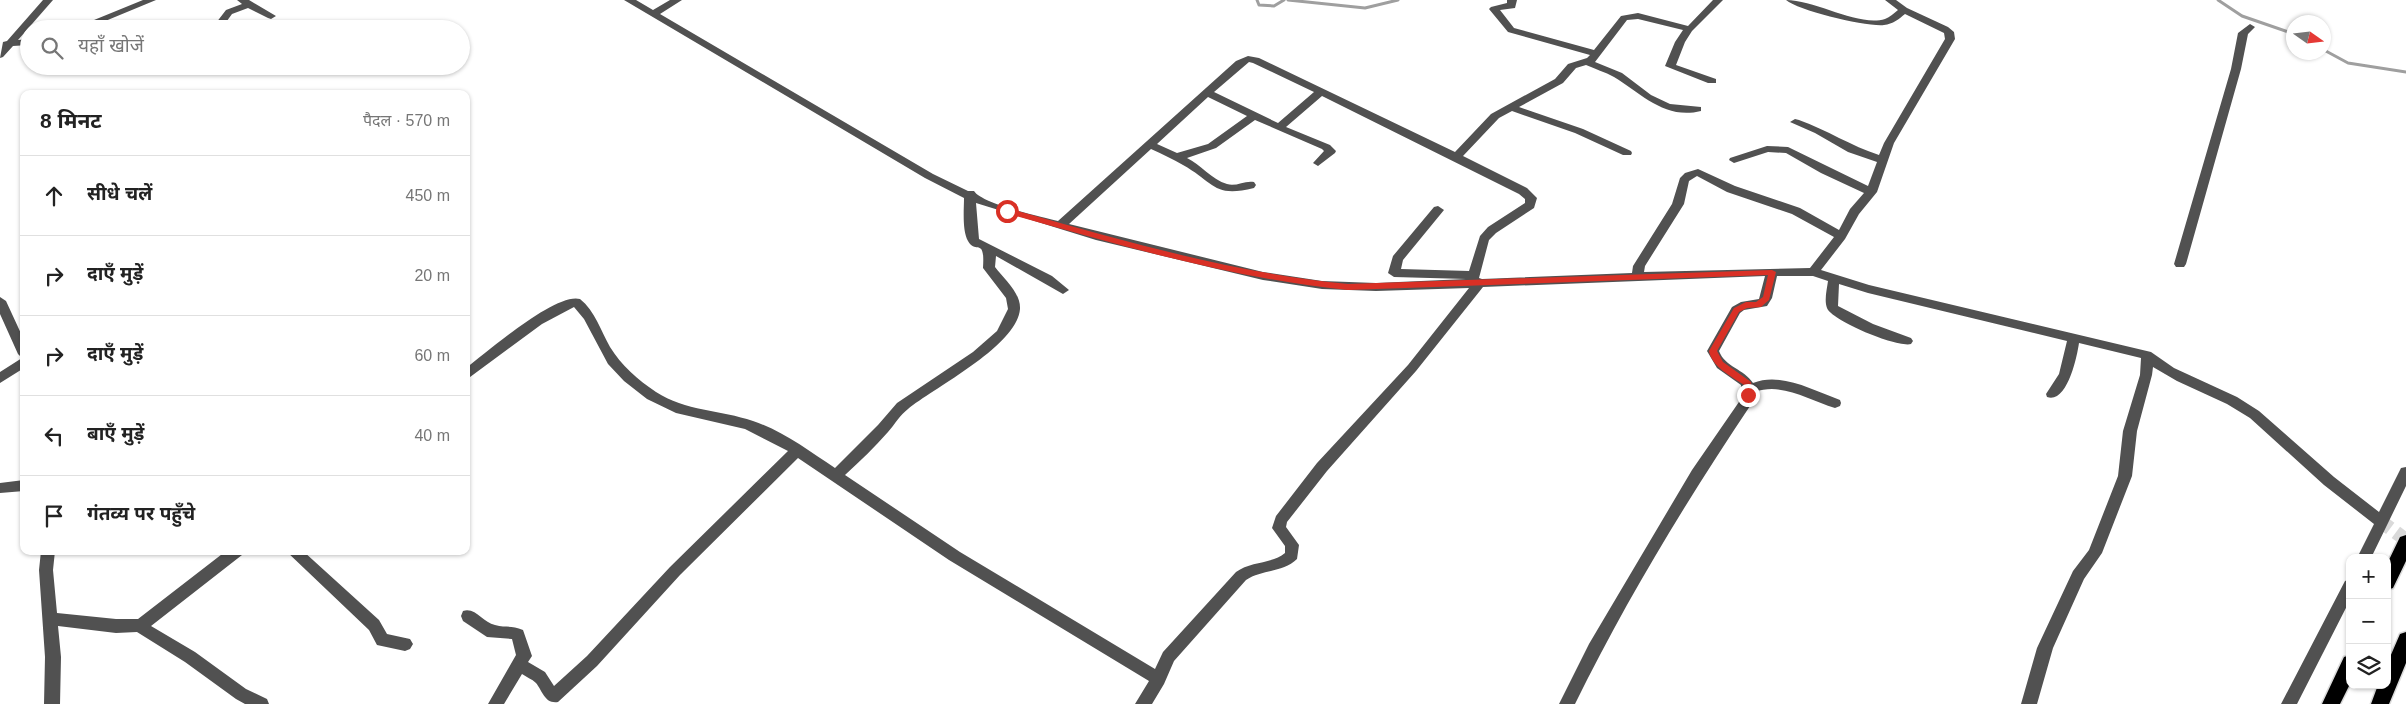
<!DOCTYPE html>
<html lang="hi">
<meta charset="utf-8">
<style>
body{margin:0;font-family:Arial,"Noto Sans Devanagari",sans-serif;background:#f2f2f2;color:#222}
.controls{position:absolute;right:15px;bottom:15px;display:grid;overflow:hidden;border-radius:10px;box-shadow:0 1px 4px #0004}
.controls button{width:45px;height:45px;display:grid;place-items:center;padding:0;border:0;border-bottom:1px solid #e0e0e0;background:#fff;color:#222;font:25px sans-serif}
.compass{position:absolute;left:2286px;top:15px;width:45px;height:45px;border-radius:50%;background:#fff;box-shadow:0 1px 4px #0004;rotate:104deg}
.stop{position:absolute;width:15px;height:15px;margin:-11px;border:4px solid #d93025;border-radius:50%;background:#fff}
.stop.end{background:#d93025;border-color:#fff;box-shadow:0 1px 5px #0008}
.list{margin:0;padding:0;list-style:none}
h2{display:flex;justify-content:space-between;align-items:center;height:65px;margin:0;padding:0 20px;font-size:21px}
h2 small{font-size:16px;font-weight:400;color:#767676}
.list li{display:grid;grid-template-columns:32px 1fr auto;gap:15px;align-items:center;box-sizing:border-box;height:80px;padding:0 20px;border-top:1px solid #e0e0e0}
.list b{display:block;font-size:19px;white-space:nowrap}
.list em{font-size:16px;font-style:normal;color:#767676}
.icon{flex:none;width:28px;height:28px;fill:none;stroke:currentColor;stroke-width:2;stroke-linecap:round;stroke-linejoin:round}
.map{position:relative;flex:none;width:2406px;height:704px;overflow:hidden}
.search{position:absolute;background:#fff;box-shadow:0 1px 4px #0004;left:20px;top:20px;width:450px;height:55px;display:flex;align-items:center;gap:12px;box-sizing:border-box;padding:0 18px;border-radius:28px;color:#767676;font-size:19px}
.panel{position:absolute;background:#fff;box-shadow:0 1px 4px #0004;left:20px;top:90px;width:450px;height:465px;border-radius:10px}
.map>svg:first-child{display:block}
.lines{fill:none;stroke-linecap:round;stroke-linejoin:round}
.stream{stroke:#9f9f9f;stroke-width:3}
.minor-tunnel{stroke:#d9d9d9;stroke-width:14;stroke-dasharray:14 7;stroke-linecap:butt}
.highway-casing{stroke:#dbdbdb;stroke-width:3}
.minor{fill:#515151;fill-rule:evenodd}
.highway{fill:#000;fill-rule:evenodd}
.route{fill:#d93025}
</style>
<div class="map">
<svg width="2406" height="704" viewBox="0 0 2406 704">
<rect width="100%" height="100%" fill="#fff"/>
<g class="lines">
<path class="stream" d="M1257 0 1259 5 1274 6 1284 0
M1288 0 1365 8 1398 0
M2218 0 2242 16 2294 34
M2324 50 2348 63 2406 72"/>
<path class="minor-tunnel" d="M2379 520 2406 540"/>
<defs>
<path id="highway" d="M2406 535V561L2393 588 2387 590V564L2400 537Z
M2406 632V663L2389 704H2371L2378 685H2387V664L2400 634Z
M2350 655V684L2340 704H2322L2344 657Z"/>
</defs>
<use href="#highway" class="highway-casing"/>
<path class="minor" d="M43 0H53L18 40 29 39V45L13 46 3 57 0 58 3 42 7 41Z
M143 0H156L86 29H72Z
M237 0H249L276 16 271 19 268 18 248 8 232 14 224 25H218L216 23 226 10 242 4Z
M624 0H636L653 10 670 0H682L660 14 933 174 968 191H974C982 204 1042 217 1058 221L1236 61 1248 56 1259 58 1455 152 1491 114 1555 79 1568 64 1587 58 1590 55 1508 32 1489 9 1491 7 1507 3V0H1517L1515 8 1500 10 1514 28 1594 50 1621 16 1638 13 1688 26 1713 0H1723L1692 31 1685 42 1676 65 1716 79V83H1708L1665 66 1675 42 1683 30 1638 19 1627 20 1595 62 1622 73 1651 95 1670 104 1701 107V111C1665 120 1642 94 1614 77 1605 72 1595 69 1586 65L1576 68 1563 83 1519 107 1583 129 1631 151 1632 153 1631 155H1623L1575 133 1512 111 1499 118 1463 156 1527 188 1537 198 1534 208 1496 233 1489 240 1479 278 1482 279 1632 273 1633 266 1672 204 1680 178 1685 173 1698 169 1735 186 1800 208 1839 230 1850 209 1864 193 1821 173 1786 153 1768 152 1734 163 1729 160 1730 158 1767 146 1788 147 1868 186 1877 162 1848 152 1815 133 1790 122 1795 119 1799 120C1827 130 1851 146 1879 155L1884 143 1945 39 1944 33 1905 14C1899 19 1893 24 1884 25 1867 27 1799 11 1786 0 1816 0 1858 27 1885 19 1890 17 1894 13 1898 10L1885 0H1896L1907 8 1948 27 1954 32 1955 39 1894 143 1877 192 1859 214 1845 239 1821 270 1869 285 2151 352 2174 368 2237 397 2259 411 2334 477 2379 512 2401 468 2406 467V486L2371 558H2357L2374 524 2324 485 2250 418 2227 404 2177 381 2153 367 2152 375 2137 431 2132 476 2102 553 2084 579 2053 648 2037 704H2021L2037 648 2073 571 2089 550 2118 476 2123 431 2140 375 2141 358 2079 343C2077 357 2067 404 2047 397L2046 394 2059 374 2067 341 1868 293 1839 284 1838 306 1873 324 1911 338 1913 341 1911 344C1898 348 1832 321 1827 308 1824 300 1827 289 1828 281L1813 276H1777L1772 298 1767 306 1744 310 1740 313 1719 351C1725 367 1744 369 1753 383 1781 372 1812 390 1840 400L1841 403 1840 406 1835 408C1809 400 1782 382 1755 392L1752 403C1687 500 1626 600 1575 704H1559L1589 644 1692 470 1741 399V385L1717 368 1707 351 1732 307 1741 302 1759 299 1765 276 1483 287 1416 371 1327 471 1287 522 1286 527 1299 545 1297 559C1283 573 1262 569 1246 580L1174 661 1164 684 1152 704H1135L1149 681 949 560 798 458 680 575 597 666 558 702C545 704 543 692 536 683 532 679 526 677 522 674L504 704H488L516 655 512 639 487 637 463 621 461 616 463 611C476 607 483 623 495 625 506 628 512 625 523 630L532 656 528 662 545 672 554 686 587 656 670 567 788 451 745 429 676 413 647 399 624 381 608 364 584 319 574 307 542 324 466 380V368C487 352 556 292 580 299 595 311 601 331 610 347 621 365 638 380 656 392 685 411 721 410 753 421 783 431 809 451 835 468L878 425 897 403 973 352 997 331 1008 309 1006 298 983 268C985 236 976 255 968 241 962 230 964 210 964 198L925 178ZM1249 62 1253 63 1314 92 1278 123 1214 92ZM1322 96 1519 194 1525 199V203L1488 227 1480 236 1469 271 1401 269 1403 260 1444 210 1438 206 1434 207 1393 256 1388 273 1394 277 1466 279 1376 283 1322 281 1263 272 1069 224 1151 149C1162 154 1173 159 1183 165 1215 183 1213 198 1254 188L1256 185 1254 182C1245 180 1236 187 1227 184 1212 180 1200 164 1187 158L1216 148 1255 120 1322 149 1324 151 1313 163 1318 166 1335 153 1336 151 1330 145 1286 127ZM1208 97 1247 116 1208 144 1177 153 1157 144ZM1697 176 1727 192 1792 214 1834 237 1810 268 1644 272 1645 266 1684 204 1689 181ZM976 203 1096 240 1263 280 1322 289 1376 291 1469 288 1408 365 1317 463 1276 516 1272 528 1285 546V553C1272 564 1251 561 1236 572L1163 652 1155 669 960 552 845 475C860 461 875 447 888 432 895 424 900 415 908 409 935 387 1017 346 1020 309 1021 293 1004 279 995 267L996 256 1063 294 1069 290 1052 276 979 239Z
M2250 24 2255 27 2248 34 2241 69 2186 264 2184 267H2176L2174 264 2231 69 2238 33Z
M0 297 6 301 24 340V368L0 383V372L22 358 18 354 0 314Z
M24 480V491L0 493V483Z
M41 551H55L53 570 57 613 116 619H138L226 551H244L242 555 151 626 195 652 246 689 267 699 269 704H245L236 699 185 662 137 632 116 633 58 626 61 657 60 704H44L45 657 39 570Z
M286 551H303L379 620 387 634 410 639 413 644 410 649 405 651 377 645 369 630Z
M2350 579V600L2297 704H2281L2345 581Z"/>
<use href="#highway" class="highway"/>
</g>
<path class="route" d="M1007 208C1120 240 1232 273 1348 284L1772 270 1776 272 1769 300 1761 307 1747 308 1739 312 1717 351 1723 362 1751 382 1753 395 1748 398 1744 395V385C1731 376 1712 367 1709 351L1734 308 1746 302H1756L1763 297 1768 275 1348 290C1231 278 1118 245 1005 213L1004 211Z"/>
</svg>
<div class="controls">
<button>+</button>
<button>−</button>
<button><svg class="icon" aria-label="layers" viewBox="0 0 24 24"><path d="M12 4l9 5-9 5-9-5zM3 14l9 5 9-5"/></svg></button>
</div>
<svg class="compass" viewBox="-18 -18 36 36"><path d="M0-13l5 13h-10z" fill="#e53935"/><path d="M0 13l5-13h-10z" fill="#767676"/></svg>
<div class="stop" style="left:1007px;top:211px"></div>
<div class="stop end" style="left:1748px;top:395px"></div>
<div class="search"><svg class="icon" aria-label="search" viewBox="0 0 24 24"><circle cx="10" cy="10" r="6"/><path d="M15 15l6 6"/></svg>यहाँ खोजें</div>
<section class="panel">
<h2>8 मिनट<small>पैदल · 570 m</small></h2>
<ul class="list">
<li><svg class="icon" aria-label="ahead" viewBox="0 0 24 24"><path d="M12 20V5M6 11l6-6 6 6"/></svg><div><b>सीधे चलें</b></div><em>450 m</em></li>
<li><svg class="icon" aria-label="right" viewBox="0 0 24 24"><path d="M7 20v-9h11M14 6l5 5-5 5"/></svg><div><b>दाएँ मुड़ें</b></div><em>20 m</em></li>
<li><svg class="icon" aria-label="right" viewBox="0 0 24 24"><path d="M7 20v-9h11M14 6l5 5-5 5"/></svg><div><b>दाएँ मुड़ें</b></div><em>60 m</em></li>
<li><svg class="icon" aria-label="left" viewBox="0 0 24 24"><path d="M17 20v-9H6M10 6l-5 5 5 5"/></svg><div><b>बाएँ मुड़ें</b></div><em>40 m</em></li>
<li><svg class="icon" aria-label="arrive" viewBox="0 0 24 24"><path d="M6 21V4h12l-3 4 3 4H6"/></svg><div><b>गंतव्य पर पहुँचे</b></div></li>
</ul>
</section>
</div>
